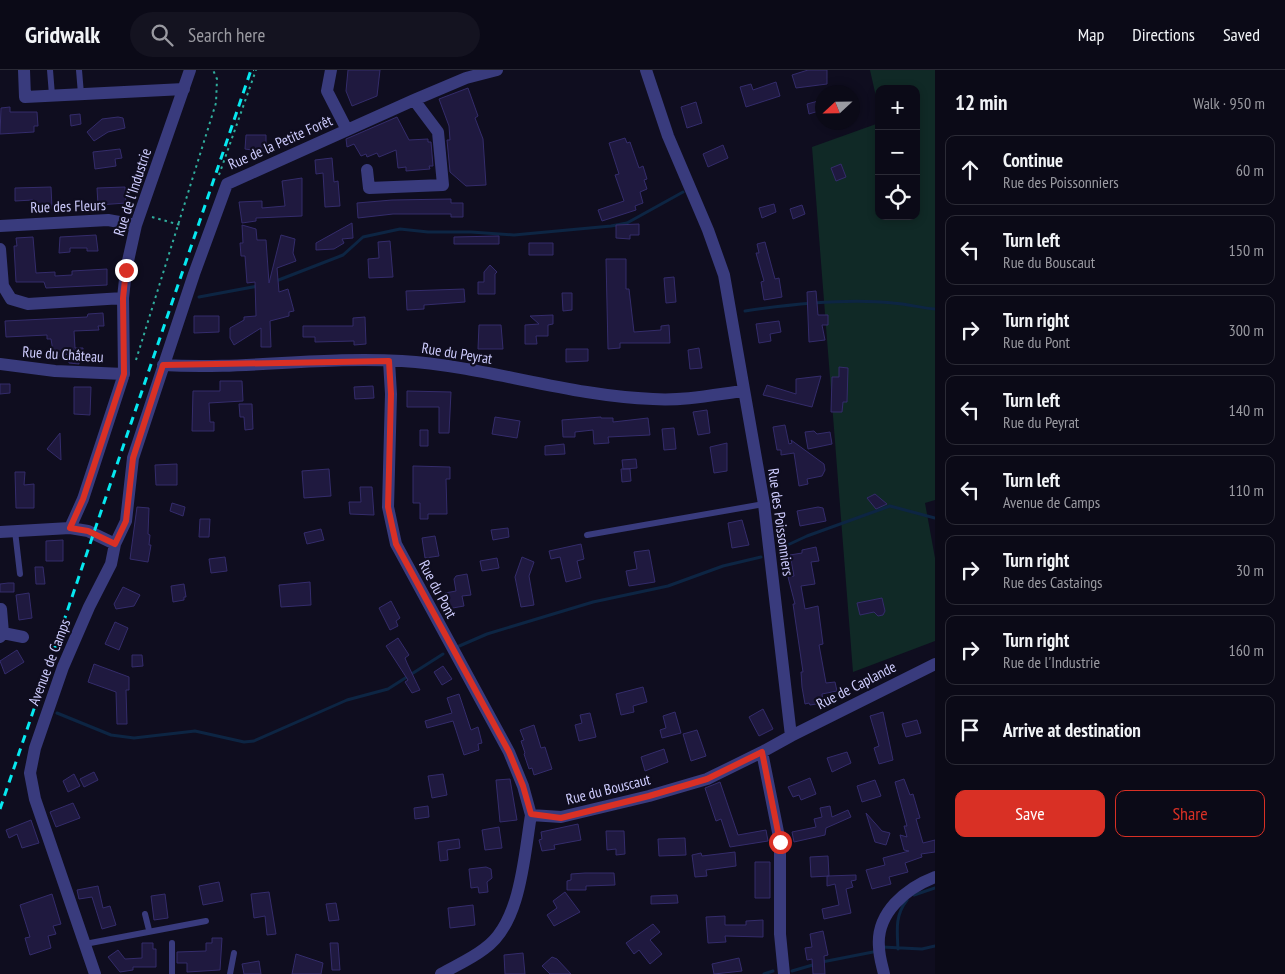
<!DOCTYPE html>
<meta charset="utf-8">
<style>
body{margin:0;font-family:"PT Sans Narrow",sans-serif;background:#141320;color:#f1f3f6}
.controls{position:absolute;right:15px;top:15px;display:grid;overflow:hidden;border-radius:10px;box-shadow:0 2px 8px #0003}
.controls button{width:45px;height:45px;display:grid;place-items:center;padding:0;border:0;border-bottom:1px solid #2b2b36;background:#0b0a17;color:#f1f3f6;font:25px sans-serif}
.compass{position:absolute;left:815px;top:15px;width:45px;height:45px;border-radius:50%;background:#0b0a17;box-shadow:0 2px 8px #0003;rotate:248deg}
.stop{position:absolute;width:15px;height:15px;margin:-11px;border:4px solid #d93025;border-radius:50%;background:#fff}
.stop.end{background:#d93025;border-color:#fff;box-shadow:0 1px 5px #0008}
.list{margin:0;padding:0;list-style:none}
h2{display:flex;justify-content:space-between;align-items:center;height:65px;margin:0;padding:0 20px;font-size:21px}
h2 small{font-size:16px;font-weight:400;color:#9a9aa1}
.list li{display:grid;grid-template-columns:32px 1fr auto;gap:15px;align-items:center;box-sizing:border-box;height:70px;margin:0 10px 10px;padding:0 10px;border:1px solid #2b2b36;border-radius:10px}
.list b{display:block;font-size:19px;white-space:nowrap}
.list p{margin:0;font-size:16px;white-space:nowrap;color:#9a9aa1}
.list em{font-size:16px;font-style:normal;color:#9a9aa1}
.actions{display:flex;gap:10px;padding:15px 20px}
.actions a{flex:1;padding:11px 0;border:1px solid #d93025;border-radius:10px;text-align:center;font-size:18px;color:#d93025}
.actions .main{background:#d93025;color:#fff}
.icon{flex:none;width:28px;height:28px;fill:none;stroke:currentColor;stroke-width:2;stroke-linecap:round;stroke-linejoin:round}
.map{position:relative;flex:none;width:935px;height:904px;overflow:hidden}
header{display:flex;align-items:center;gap:30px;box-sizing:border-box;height:70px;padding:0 25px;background:#0b0a17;border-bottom:1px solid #2b2b36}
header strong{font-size:24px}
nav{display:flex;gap:28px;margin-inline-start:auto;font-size:18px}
.search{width:350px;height:45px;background:#141320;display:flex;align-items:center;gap:12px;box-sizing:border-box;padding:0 18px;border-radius:28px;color:#9a9aa1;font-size:19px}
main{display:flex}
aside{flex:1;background:#0b0a17}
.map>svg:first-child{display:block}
.green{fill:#102926}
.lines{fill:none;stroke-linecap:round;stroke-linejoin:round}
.stream{stroke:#0d2543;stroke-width:3}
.building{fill:#1f193f;stroke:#342c6b}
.path{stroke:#30ad9d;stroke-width:2;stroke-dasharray:2.5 4;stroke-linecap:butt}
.service{stroke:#393b7d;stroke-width:6}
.minor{stroke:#393b7d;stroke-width:12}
.rail{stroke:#06e8f0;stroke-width:3;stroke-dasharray:8 6;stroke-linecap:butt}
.route{stroke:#d93025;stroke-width:6}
.labels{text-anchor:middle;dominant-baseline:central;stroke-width:4.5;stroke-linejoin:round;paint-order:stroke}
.street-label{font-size:15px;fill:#ceccfe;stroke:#0f0d1f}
</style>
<header>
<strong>Gridwalk</strong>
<div class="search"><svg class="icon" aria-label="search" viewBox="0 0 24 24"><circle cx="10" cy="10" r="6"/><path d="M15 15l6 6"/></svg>Search here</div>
<nav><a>Map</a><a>Directions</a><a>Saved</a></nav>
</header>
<main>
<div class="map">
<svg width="935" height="904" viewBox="0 0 935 904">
<rect width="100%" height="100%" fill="#0f0d1f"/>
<path class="green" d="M870 0H935V430L925 433 935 488V571L853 602 812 77 879 53V146H916V19H879V40Z"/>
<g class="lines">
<path class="stream" d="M276 211 343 185 363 167 400 159 428 162H471L514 165 611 156 627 153 683 122
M199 227 258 216
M745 241C792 234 846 228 893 233 908 234 921 238 935 239
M779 479 807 466 890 436 935 448
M457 577 487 564 593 532 668 516 723 496 761 487
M57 643 111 665 134 668 195 661 244 672 254 671 347 630 388 619 443 584
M914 825 935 818
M882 877 922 879 935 876
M898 879C897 860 895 845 907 830
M822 892 873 882
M792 901 816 894
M764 904 773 901"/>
</g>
<path class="building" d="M348 0H380L377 26 352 36 346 21Z
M808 0H827V14L796 18 792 5Z
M776 12 780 26 746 37 740 17 751 14 753 20Z
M468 18 478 46 475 48 483 69 486 115 466 116 450 102 447 70H450L449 56 439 29Z
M822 30V40L809 44 807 34Z
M696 32 702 53 687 58 681 37Z
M10 37V42H37L38 56H34V62L0 64 1 38Z
M80 44 81 54 71 56 70 45Z
M118 47 123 48 125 58 108 62 94 71 87 62 102 49Z
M397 47 409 70 428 69V72H431L433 96H429L430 99 406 101V97L398 98 396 80 379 87 377 83 367 87 366 84 361 86 354 74 347 77 346 69Z
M246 65H266V82L245 79Z
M625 68 627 73 630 72 639 98 643 96 647 109 644 110 647 119 640 122 643 133 635 136 636 140 602 151 598 140 624 131 615 105 619 104 609 73Z
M723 75 728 88 708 97 703 84Z
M120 79 122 88 115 89 116 96 95 99 93 82Z
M332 88 334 112 338 111 340 136 325 137 323 103 316 104 315 90Z
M841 94 846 107 836 111 831 98Z
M302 108V146L256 148V151L242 153 239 132 262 131V138L285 136 282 111Z
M51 117 52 138 34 139 33 130 15 131V118Z
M125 117 126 133 98 135 97 118Z
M451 129V133H463V147H451V144H393L358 148 357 133 392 130Z
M774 134 776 142 762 148 759 138Z
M802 135 805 144 793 149 790 139Z
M352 153 353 168 342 169 344 173 334 179 316 180V173Z
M639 154V165H630V169L616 168V155Z
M242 155 256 159 257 170H266L269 213 281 165 295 169 293 183 296 191 277 198 279 222 288 219 294 241 289 242V246L270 251 271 277H261V258L234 275 230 268V258L244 250V247L256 246 255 212 247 213 245 186H241L240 173H243Z
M96 165 98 181H87V178H70V182L59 183 60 167Z
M499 166V174H454V167Z
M33 167 36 203 55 202V206L72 205V201L107 199V215L46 218 44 212H16L14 176H17L16 168Z
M390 171 393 207 369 208 368 189 379 188 378 172Z
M765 172 775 209 779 208 782 227 764 230 761 212 764 211 756 183H759L757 174Z
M529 173H553V185H529Z
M606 189H626V219H629L634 262 661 260V256L669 255 670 273H620V278L608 279Z
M490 195 497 202 495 204V224H478V212H484V202Z
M674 207 676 232 666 233 664 208Z
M464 219 465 232 424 235V239L407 240 406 221Z
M816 221 818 245H828V255H822L825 270 809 272 807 222Z
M562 223H572V240L563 241Z
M103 243 104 256H98L99 260 74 261 75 278H83V287H79V294L69 293V284L54 287 51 269H47V265L6 267 5 251 87 247 88 244Z
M553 245V254L548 255V266H536L537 274H525V255L539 254 530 246Z
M194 246H219V262L194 263Z
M365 247 366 274 354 275V271L315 272V267H303V256H353V248Z
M779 251 781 262 770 264 771 271 759 273 756 254Z
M479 255H501L503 279H478Z
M699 278 702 298 690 299 688 280Z
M566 279H588V291L566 292Z
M839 297 848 298 847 332H843L842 342H831L832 307H839Z
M821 306 812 337 763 325 767 315 796 324V309Z
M220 311H242L243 331 209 333 210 352H214V361H192L193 321H220Z
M0 314H10V323L0 324Z
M373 316 374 328 355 329 354 317Z
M74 317H91L90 345 74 344Z
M407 321 451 322 449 363H439V337H407Z
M239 334H252L253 359 245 360 244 347H240Z
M707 340 710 363 698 365 693 342Z
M495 347 520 351 517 368 492 364Z
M601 347V348H613V352L648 348 650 365 608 367 609 373 594 374 593 360 575 362V367H563L562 350Z
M785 355 789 374 792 373 791 370 824 394 825 400 822 406 807 409 808 414 799 416 794 383 781 385V380H777L773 357Z
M674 358 676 379 664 380 662 359Z
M420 360H428V376H420Z
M814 361 817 364 830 362 832 374 808 379 805 362Z
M60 363 61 390 47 379Z
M727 373V401L714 403 710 377Z
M564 374 565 384 545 385V376Z
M636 389 637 398 623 399 622 390Z
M177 394V415H156L155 395Z
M413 396 450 397V409H446L447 444H428V449H420V433H413Z
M329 399 331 426 304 428 302 401Z
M621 399H630L631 411 622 412Z
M15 402H25L24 415 34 414V438H16Z
M360 417H372L374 445 350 444 349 432H361Z
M875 424 887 434 876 439 867 428Z
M172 433 185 437 183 446 170 441Z
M137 437 149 438 148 464 150 465 149 475H151L148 492 130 489Z
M818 437 823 438 826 451 800 456 797 441Z
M200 449H210L209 467H199Z
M742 450 749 475 732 478 728 453Z
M508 458 509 467 493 470 491 460Z
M321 459 324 470 307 474 304 463Z
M435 466 439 486 425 488 422 468Z
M63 470V491H46V471Z
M581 474 584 489 577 491 581 508 566 512 560 487 551 489 549 481Z
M816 477 819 491 811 492 815 514 801 516 805 539 818 536 823 574 819 575 826 613 835 612 837 621 822 624 823 633 810 635 809 633 805 634 802 617 801 602H803L793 534H795L788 507 794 506 790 485 802 483V480Z
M649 480 655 512 629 516 626 501 637 499 634 482Z
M225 487 227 501 211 503 209 489Z
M522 487 534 492 529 506 534 535 521 537 515 507Z
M497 488 499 498 482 501 480 491Z
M35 497H43L45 514H36Z
M467 504 471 525 462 526 464 536 447 539 445 523 456 521 454 509 456 506Z
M310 512 311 535 281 537 279 515Z
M8 513H14V522H0V514Z
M184 514 186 527H184V530L173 532 171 516Z
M123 517 140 525 134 536 116 539 114 534Z
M29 523 32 548 19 550 16 525Z
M882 528 885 541 883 545 878 546 874 542 860 545 857 533Z
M391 531 400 548 396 551 398 556 390 560 379 538Z
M115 552 128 558 119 580 105 574Z
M398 568 409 585 405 588 407 593 420 620 412 623 405 612 408 610 386 576Z
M17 580 24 592 5 604 0 591Z
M132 585H142L143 596 132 597Z
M94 594 129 607V620H126L127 654H117L116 622 88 612Z
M443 596 452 609 442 615 434 602Z
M643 617 647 632 633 636 634 642 621 645 616 624Z
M459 624 471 660 478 657 482 673 478 674 479 680 464 685 453 651 427 658 425 651 452 643 447 628Z
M763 639 773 659 759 666 749 647Z
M675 642 681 663 662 668 660 660 666 658 663 646Z
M883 642 893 690 879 694 874 678 879 676 870 646Z
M590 643 596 667 579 671 575 655 582 653 580 645Z
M917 650 921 663 906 667 902 654Z
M534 655 541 678 545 677 552 699 534 705 532 698 529 699 524 684 525 683 521 671 524 670 520 660Z
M697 660 706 686 691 691 683 664Z
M664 679 668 692 645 701 641 687Z
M847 682 851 693 832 702 827 688Z
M94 702 98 710 84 717 80 709Z
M74 704 80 716 68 722 63 711Z
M443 704 447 725 432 728 428 706Z
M810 708 816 724 801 730 799 725 793 727 788 717Z
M510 709 517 750 500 752 496 710Z
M904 709 910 725 913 724 920 748 916 749 923 773 935 770V782L921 784 922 787 905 793 908 802 889 807 891 814 872 819 866 800 885 795 883 788 909 781 904 780 900 765 907 767 904 756H907L895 712Z
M875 710 881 726 862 732 857 716Z
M720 712 738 765 766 760 768 771 730 777 721 749 716 751 705 718Z
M73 733 80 748 56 757 50 742Z
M428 736 429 747 415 749 414 738Z
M830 736 832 747 848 740 851 747 826 758 825 765 794 772 792 762 816 757 814 749 822 747 820 738Z
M866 743 882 761 890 763 886 775 875 772Z
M31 750 39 773 22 778 17 764 9 768 6 760Z
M578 754 581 770 554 775 555 779 542 781 539 770 542 769 541 762Z
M499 757 502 778 485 780 482 760Z
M606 761H624L625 784 616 785V779L607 780Z
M685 768 686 785 659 786 658 769Z
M459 769 460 778 447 780 448 790 440 791 438 772Z
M735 782 736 796 706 800 707 806 695 807 692 785 701 783 702 786Z
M828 786 829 806 811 807 810 787Z
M755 792H770V828H755Z
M486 797 491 799 492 808 487 812 488 822 479 823 478 817 471 818 469 799Z
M585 803H614L615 815 586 816V820H567V811L571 810V804Z
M856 805V810L851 811 853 817 846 819 851 843 824 849 822 839 839 835 835 814 827 816V806Z
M219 812 223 831 203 835 199 816Z
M98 816 103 838 110 836 116 855 102 859 92 827 79 829 77 820Z
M269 822 276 864 267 865 265 846 254 848 251 824Z
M565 822 580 842 554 856 547 845 557 838 553 831Z
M52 824 61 854 53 856 56 864 48 866 51 878 30 885 25 868 30 867 20 835Z
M165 824 168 848 154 850 151 826Z
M677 825 678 833 651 834V826Z
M336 833 339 850 329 851 326 834Z
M473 835 475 855 450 858 448 838Z
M725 846V855H746V851L763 850V867L725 866 726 872 708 873 706 847Z
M653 854 660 862 650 870 662 884 650 894 639 880 634 884 626 873Z
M823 861 828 885 824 886 825 904H813L812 889 807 890 805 878 812 877 810 864Z
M212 868H222L220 900 187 902V893H177V882L206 881V873H212Z
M142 873H153V879H156V897H133V900L120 902 108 887 118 880 125 889 142 888Z
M330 873H338L340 900H332Z
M523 883 525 904H505L504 885Z
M296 884 323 893 321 904H292Z
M552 887 557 889 571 904H550L542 896Z
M739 888 742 901 714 904 712 894Z
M259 891 261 904H244L242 894Z"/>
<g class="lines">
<path class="path" d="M253 0H254
M219 105 256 0
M152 147 180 155
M136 290 216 33 217 9 213 0"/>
<path class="service" d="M50 0 52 25
M79 0 81 24
M15 461 20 504
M587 465 764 434
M145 844 149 860
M172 873V904
M85 874 206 851
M230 904 234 883"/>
<path class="minor" d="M24 0 25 27 184 19
M331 0 327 21 347 60
M646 0 668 66 708 160 724 205 764 434 791 666 762 682 780 772V864L784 904
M367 100 369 118 443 115 438 62 414 30
M0 156 108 150 136 155
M0 179 3 216 11 229 28 234 123 228
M389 291 391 324 388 437 396 474 509 682 523 716 531 745
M0 294 55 301 124 304
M163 295C242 300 322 286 402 291 485 296 568 326 653 329 683 331 713 325 743 321
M70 458 83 429 124 304 123 228 126 200 136 155 190 0
M0 462 70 458 88 461 115 474
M3 563 23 567
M0 567 3 563 1 539
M791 666 935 594
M95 904 35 729 30 703 35 678 63 597 89 537 111 494 115 474 126 451 133 388 194 204 227 114 414 30 466 8 497 0
M441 904C455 896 471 889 484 879 521 854 524 786 531 745L561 747 649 726 707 709 762 682
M884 904C882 895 879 886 879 877 876 843 906 818 935 807"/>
<path class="rail" d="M0 739 251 0"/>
</g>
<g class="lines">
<path class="route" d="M126 200 123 228 124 304 83 429 70 458 88 461 115 474 126 451 133 388 163 295 389 291 391 324 388 437 396 474 509 682 523 716 531 744 561 748 649 726 707 709 762 682 780 772"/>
</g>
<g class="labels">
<g class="street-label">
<text transform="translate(280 72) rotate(-24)">Rue de la Petite Forêt</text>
<text transform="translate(132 122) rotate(-72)">Rue de l'Industrie</text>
<text transform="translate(68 136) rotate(-2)">Rue des Fleurs</text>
<text transform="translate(457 283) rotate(9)">Rue du Peyrat</text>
<text transform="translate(63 284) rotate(4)">Rue du Château</text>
<text transform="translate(781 452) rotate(82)">Rue des Poissonniers</text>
<text transform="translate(438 519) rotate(62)">Rue du Pont</text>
<text transform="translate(49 592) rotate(-69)">Avenue de Camps</text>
<text transform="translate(856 615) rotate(-27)">Rue de Caplande</text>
<text transform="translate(608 719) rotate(-14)">Rue du Bouscaut</text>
</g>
</g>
</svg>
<div class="controls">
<button>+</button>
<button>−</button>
<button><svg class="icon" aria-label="locate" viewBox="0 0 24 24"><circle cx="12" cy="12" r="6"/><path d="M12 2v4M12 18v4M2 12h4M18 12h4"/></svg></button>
</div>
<svg class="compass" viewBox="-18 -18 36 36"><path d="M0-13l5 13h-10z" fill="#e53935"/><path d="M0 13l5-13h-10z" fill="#9a9aa1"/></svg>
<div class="stop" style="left:780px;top:772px"></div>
<div class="stop end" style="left:126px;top:200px"></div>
</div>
<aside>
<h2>12 min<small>Walk · 950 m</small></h2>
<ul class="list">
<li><svg class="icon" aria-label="ahead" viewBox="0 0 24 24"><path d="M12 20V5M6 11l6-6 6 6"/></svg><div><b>Continue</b><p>Rue des Poissonniers</p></div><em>60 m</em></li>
<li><svg class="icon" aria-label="left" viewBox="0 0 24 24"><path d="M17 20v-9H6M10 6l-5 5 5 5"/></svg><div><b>Turn left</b><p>Rue du Bouscaut</p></div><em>150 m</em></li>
<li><svg class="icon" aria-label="right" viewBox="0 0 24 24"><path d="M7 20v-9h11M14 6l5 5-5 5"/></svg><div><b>Turn right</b><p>Rue du Pont</p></div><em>300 m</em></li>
<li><svg class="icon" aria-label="left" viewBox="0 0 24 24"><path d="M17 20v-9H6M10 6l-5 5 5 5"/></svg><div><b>Turn left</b><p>Rue du Peyrat</p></div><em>140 m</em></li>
<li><svg class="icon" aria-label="left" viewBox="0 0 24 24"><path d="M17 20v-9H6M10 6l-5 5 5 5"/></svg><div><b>Turn left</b><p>Avenue de Camps</p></div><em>110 m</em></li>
<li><svg class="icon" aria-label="right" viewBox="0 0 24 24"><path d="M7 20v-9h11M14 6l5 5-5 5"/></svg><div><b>Turn right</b><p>Rue des Castaings</p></div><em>30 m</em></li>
<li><svg class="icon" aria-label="right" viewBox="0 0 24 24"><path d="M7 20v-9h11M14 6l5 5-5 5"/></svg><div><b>Turn right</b><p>Rue de l'Industrie</p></div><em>160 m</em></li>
<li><svg class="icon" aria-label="arrive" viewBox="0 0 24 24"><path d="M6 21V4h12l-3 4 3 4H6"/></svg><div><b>Arrive at destination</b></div></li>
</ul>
<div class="actions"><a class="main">Save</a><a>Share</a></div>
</aside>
</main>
